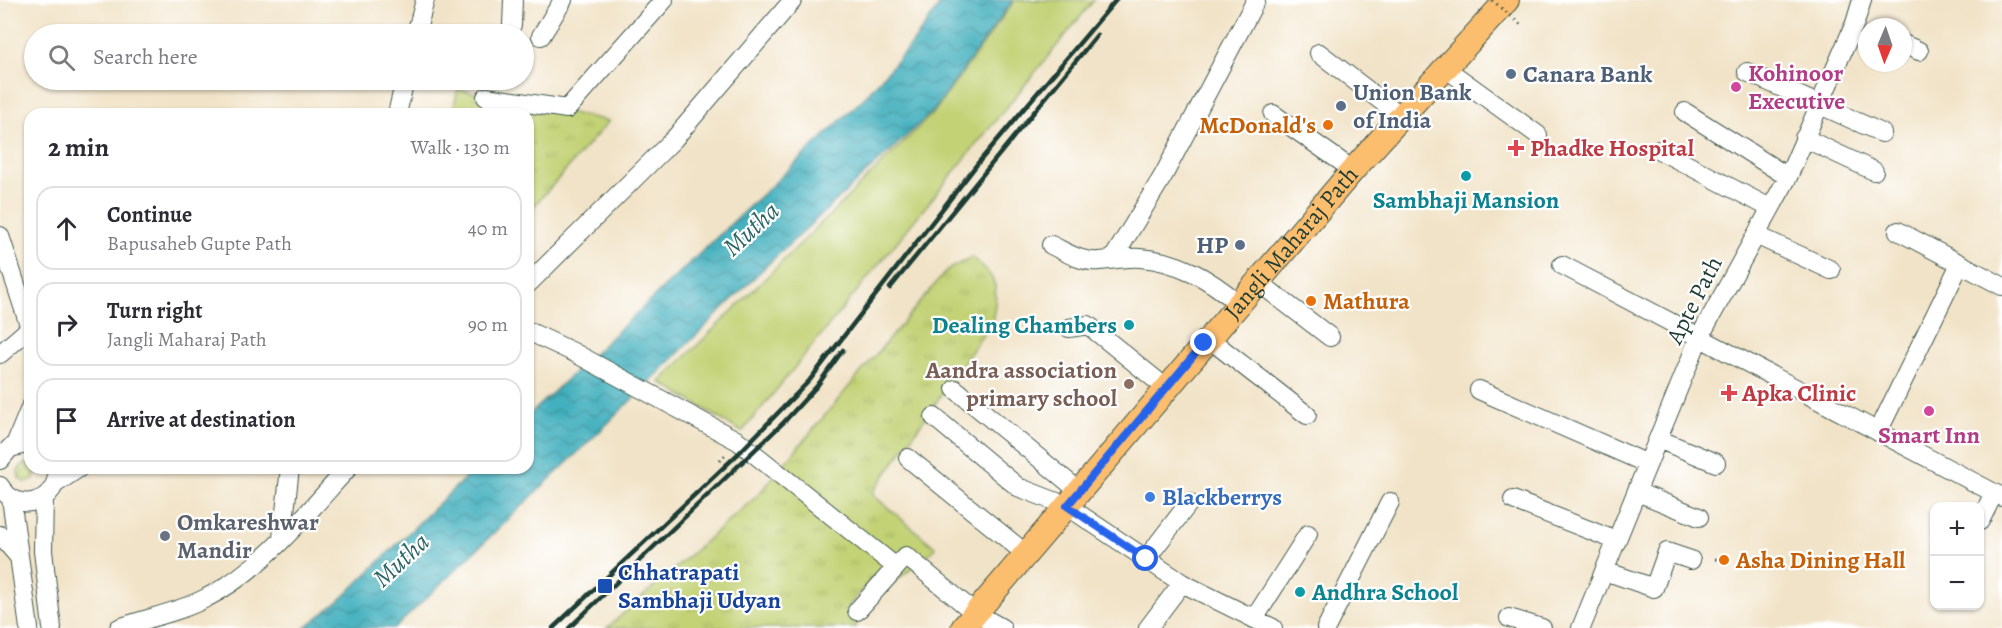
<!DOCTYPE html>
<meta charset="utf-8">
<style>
body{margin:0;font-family:Alegreya,serif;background:#f2f2f3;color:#2b2b33}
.controls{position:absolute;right:18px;bottom:18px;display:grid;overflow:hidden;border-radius:12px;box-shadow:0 2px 4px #0004}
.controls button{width:54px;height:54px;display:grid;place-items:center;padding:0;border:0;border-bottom:2px solid #e1e1e2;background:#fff;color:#2b2b33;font:30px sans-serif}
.compass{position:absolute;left:1858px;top:18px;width:54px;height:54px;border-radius:50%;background:#fff;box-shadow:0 2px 4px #0004;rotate:182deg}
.stop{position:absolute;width:18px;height:18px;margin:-14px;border:4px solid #2563eb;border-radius:50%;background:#fff}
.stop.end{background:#2563eb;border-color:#fff;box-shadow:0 2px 6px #0008}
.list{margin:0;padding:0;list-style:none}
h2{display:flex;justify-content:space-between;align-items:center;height:78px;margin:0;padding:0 24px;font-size:26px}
h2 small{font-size:20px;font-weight:400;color:#7c7c81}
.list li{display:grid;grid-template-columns:39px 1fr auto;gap:18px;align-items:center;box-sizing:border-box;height:84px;margin:0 12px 12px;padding:0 12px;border:2px solid #e1e1e2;border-radius:18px}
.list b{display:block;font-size:22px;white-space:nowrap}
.list p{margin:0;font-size:20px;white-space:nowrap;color:#7c7c81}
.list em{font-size:20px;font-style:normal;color:#7c7c81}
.icon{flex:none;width:33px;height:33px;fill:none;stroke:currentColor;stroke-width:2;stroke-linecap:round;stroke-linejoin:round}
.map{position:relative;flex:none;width:2002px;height:628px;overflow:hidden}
.search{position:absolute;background:#fff;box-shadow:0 2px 4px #0004;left:24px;top:24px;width:510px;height:66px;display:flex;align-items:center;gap:15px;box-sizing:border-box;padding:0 21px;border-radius:33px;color:#7c7c81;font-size:22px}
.panel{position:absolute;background:#fff;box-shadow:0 2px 4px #0004;left:24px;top:108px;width:510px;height:366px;border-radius:18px}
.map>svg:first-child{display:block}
.grass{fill:#c2d274;stroke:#708854;stroke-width:1.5}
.park{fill:url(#park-tufts);stroke:#708854;stroke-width:1.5}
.garden{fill:url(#garden-furrows);stroke:#708854;stroke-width:1.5}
.water{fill:url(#water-waves);stroke:#307679;stroke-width:1.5}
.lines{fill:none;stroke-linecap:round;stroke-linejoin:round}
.minor-casing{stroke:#3e564a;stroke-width:20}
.major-casing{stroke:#3e564a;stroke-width:26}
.path{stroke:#3e564a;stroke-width:3;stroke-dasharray:1.5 4.5;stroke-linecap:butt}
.minor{stroke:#fff;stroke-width:18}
.major{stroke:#fbbd6e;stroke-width:24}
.rail{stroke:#1f3d34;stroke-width:4.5}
.path-bridge{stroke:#3e564a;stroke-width:3;stroke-dasharray:1.5 4.5;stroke-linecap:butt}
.route{stroke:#2563eb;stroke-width:8}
.service-dot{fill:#5c6f8a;stroke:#fff;stroke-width:2}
.hotel-dot{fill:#d1479c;stroke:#fff;stroke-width:2}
.food-dot{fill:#e8710a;stroke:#fff;stroke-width:2}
.health-dot{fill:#e0444e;stroke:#fff;stroke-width:2}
.culture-dot{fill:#0f9aa8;stroke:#fff;stroke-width:2}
.education-dot{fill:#8d6e63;stroke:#fff;stroke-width:2}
.shop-dot{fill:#3f7fe0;stroke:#fff;stroke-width:2}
.worship-dot{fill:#6b7280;stroke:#fff;stroke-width:2}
.transit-dot{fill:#1a4fb4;stroke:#fff;stroke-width:2}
.labels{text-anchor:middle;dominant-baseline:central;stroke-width:4.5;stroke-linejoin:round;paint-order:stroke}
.hotel-label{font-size:24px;font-weight:bold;fill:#b23c85;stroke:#fff;text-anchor:start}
.service-label{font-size:24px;font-weight:bold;fill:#4e5e75;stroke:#fff;text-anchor:start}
.food-label{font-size:24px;font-weight:bold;fill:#c56008;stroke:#fff;text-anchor:start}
.health-label{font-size:24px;font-weight:bold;fill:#be3a42;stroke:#fff;text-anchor:start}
.culture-label{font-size:24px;font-weight:bold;fill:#0d838f;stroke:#fff}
.street-label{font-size:24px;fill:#1f3d34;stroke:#fff}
.education-label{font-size:24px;font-weight:bold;fill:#785e54;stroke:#fff;text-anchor:end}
.shop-label{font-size:24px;font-weight:bold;fill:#366cbe;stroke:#fff;text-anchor:start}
.worship-label{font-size:24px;font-weight:bold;fill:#5b616d;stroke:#fff;text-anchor:start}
.transit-label{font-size:24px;font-weight:bold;fill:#164399;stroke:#fff;text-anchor:start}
.water-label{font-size:26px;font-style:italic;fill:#2b6564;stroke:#fff}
</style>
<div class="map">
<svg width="2002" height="628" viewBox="0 0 2002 628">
<defs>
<pattern id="park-tufts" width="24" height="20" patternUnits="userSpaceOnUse" patternTransform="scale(1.5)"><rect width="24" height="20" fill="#c2d274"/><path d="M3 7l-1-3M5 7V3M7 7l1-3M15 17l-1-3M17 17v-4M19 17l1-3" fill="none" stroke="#a6b565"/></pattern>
<pattern id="garden-furrows" width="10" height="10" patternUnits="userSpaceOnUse" patternTransform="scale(1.5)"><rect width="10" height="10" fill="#c2d274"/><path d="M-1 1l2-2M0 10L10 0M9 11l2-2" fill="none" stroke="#a6b565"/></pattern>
<pattern id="water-waves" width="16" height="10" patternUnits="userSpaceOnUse" patternTransform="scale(1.5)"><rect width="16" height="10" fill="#42b0be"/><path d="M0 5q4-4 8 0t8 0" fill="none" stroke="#37909b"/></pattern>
</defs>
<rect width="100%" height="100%" fill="#fff"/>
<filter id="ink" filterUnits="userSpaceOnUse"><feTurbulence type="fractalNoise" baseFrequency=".0167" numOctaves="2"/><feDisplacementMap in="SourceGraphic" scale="12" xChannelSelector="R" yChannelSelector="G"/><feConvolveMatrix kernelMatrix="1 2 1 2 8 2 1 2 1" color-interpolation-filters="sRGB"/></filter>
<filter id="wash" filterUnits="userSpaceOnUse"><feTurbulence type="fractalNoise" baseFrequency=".008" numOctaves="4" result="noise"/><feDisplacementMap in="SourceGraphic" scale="24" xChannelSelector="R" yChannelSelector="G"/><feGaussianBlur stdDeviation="1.35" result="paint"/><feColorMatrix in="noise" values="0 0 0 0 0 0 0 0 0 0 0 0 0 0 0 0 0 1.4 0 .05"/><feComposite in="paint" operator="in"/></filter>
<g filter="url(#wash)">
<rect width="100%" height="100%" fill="#f1e3c7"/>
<path class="grass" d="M1015 0H1094L742 432 660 382 935 111Z"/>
<path class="park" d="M458 89 609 121 528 213V114H452Z
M972 257C1000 279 998 289 992 322L872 494 936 548 883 592 870 581 846 609 859 620 855 628H607L758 495 947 270Z"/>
<path class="garden" d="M29 463 30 468H36L34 480 25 482 19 478 18 471 22 465Z"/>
<path class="water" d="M943 0H1013L934 110 767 265 601 430 395 628H304L339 601 475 468H528V416L863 99 914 41Z"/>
</g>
<g filter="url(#ink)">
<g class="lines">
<defs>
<path id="minor" d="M512 25 513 0
M416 34 425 0
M541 36 563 0
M1903 44 1919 51
M1319 53 1401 116
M1445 68 1538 135
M1747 72 1882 133
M486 97 567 109 664 0
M1685 112 1788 177
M397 114 405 80
M1273 114 1353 170
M1804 138 1874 171
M1659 150 1770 208
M1898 231 2002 286
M1756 235 1831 270
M0 236 30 328
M1051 245C1066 252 1082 263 1099 261 1113 260 1125 257 1140 258 1179 261 1208 278 1238 303
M1114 257 1163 176 1256 0
M1562 265 2002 497
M1257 281 1330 337
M528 284 674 139 793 0
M1069 328 1088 325 1166 388
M528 331 573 352 738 441 896 567
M1208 338 1307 415
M0 354 30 328
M955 389 1079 491
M1479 390 1648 464
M934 417 1018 487 1067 506 1182 583 1273 628
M1878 432 1960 264
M1658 439 1716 463
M15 445 30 408
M908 458 1026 554
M0 460 10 448 30 443
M55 484 79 468
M0 486C17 516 60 502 57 468
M1637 492 1699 517
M11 498 29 628
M44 498 43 551 52 628
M1513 500 1617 541
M1980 521 1994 493
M0 535 18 556
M282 538 290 468
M1146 559 1189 503
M1605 571 1654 588 1667 552 1691 560
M857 611 906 556 975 613 1002 628
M1509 618 1542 628
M1254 619 1308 534
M119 628C147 618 180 612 206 598 263 569 306 514 348 468
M1148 628 1182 583
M1326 628 1390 502
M1581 628 1699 338 1788 177 1855 23 1862 0"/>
<g id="major">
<path id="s1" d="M963 628 1353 170 1507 0"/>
</g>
</defs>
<use href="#minor" class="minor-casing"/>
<use href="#major" class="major-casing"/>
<path class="path" d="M720 461 727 453
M1715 559 1721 560"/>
<use href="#minor" class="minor"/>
<use href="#major" class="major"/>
<path class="rail" d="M890 288 1097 35
M553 628 739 453 809 381 978 163 1116 0
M569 628 784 422 817 386 843 350"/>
<path class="path-bridge" d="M1492 0 1521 25"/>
</g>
</g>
<g class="lines" filter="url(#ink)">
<path class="route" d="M1146 559 1067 506 1204 343"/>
</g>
<g class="service-dot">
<circle cx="1511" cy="74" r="6"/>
<circle cx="1341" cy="106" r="6"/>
<circle cx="1240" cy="245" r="6"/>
</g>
<g class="hotel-dot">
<circle cx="1736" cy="87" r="6"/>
<circle cx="1929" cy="411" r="6"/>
</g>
<g class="food-dot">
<circle cx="1328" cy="125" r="6"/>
<circle cx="1311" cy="301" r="6"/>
<circle cx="1724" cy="560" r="6"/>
</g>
<g class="health-dot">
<path d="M1513 139h6v6h6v6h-6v6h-6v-6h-6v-6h6z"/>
<path d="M1726 384h6v6h6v6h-6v6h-6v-6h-6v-6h6z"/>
</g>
<g class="culture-dot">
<circle cx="1466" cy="176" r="6"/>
<circle cx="1129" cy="325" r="6"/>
<circle cx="1300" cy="592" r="6"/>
</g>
<circle class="education-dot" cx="1129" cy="384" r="6"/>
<circle class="shop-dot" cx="1150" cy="497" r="6"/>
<circle class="worship-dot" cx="165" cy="536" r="6"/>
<rect class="transit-dot" x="597" y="578" width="16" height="16" rx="3"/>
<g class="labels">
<g class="hotel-label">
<text x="1748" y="73">Kohinoor<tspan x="1748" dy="28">Executive</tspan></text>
<text x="1929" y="435" text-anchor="middle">Smart Inn</text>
</g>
<g class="service-label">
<text x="1523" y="74">Canara Bank</text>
<text x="1353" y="92">Union Bank<tspan x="1353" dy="28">of India</tspan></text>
<text x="1228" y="245" text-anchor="end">HP</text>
</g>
<g class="food-label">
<text x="1316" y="125" text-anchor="end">McDonald's</text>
<text x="1323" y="301">Mathura</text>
<text x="1736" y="560">Asha Dining Hall</text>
</g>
<g class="health-label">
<text x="1530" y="148">Phadke Hospital</text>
<text x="1742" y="393">Apka Clinic</text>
</g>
<g class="culture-label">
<text x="1466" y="200">Sambhaji Mansion</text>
<text x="1117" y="325" text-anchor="end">Dealing Chambers</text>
<text x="1312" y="592" text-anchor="start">Andhra School</text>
</g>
<g class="street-label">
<text stroke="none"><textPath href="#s1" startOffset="506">Jangli Maharaj Path</textPath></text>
<text transform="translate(1694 300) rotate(-63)">Apte Path</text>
</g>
<g class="education-label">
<text x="1117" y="370">Aandra association<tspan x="1117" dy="28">primary school</tspan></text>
</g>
<g class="shop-label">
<text x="1162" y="497">Blackberrys</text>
</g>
<g class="worship-label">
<text x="177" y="522">Omkareshwar<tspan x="177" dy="28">Mandir</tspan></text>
</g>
<g class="transit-label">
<text x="618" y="572">Chhatrapati<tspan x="618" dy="28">Sambhaji Udyan</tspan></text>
</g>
<g class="water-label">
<text transform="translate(751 229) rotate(-43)">Mutha</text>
<text transform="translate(401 560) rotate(-43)">Mutha</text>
</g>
</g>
</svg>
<div class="controls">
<button>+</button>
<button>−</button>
</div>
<svg class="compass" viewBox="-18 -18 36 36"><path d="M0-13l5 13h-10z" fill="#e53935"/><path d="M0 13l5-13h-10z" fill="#7c7c81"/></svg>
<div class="stop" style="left:1146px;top:559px"></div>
<div class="stop end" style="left:1204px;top:343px"></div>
<div class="search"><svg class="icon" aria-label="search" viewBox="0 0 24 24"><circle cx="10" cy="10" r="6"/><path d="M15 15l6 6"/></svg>Search here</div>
<section class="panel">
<h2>2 min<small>Walk · 130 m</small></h2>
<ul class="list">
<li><svg class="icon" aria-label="ahead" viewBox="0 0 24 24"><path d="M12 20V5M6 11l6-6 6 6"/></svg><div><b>Continue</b><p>Bapusaheb Gupte Path</p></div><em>40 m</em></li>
<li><svg class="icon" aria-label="right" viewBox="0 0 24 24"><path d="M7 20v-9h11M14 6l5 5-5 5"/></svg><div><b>Turn right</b><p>Jangli Maharaj Path</p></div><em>90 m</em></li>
<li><svg class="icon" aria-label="arrive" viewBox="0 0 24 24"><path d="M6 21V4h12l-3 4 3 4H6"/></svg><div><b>Arrive at destination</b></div></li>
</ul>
</section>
</div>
